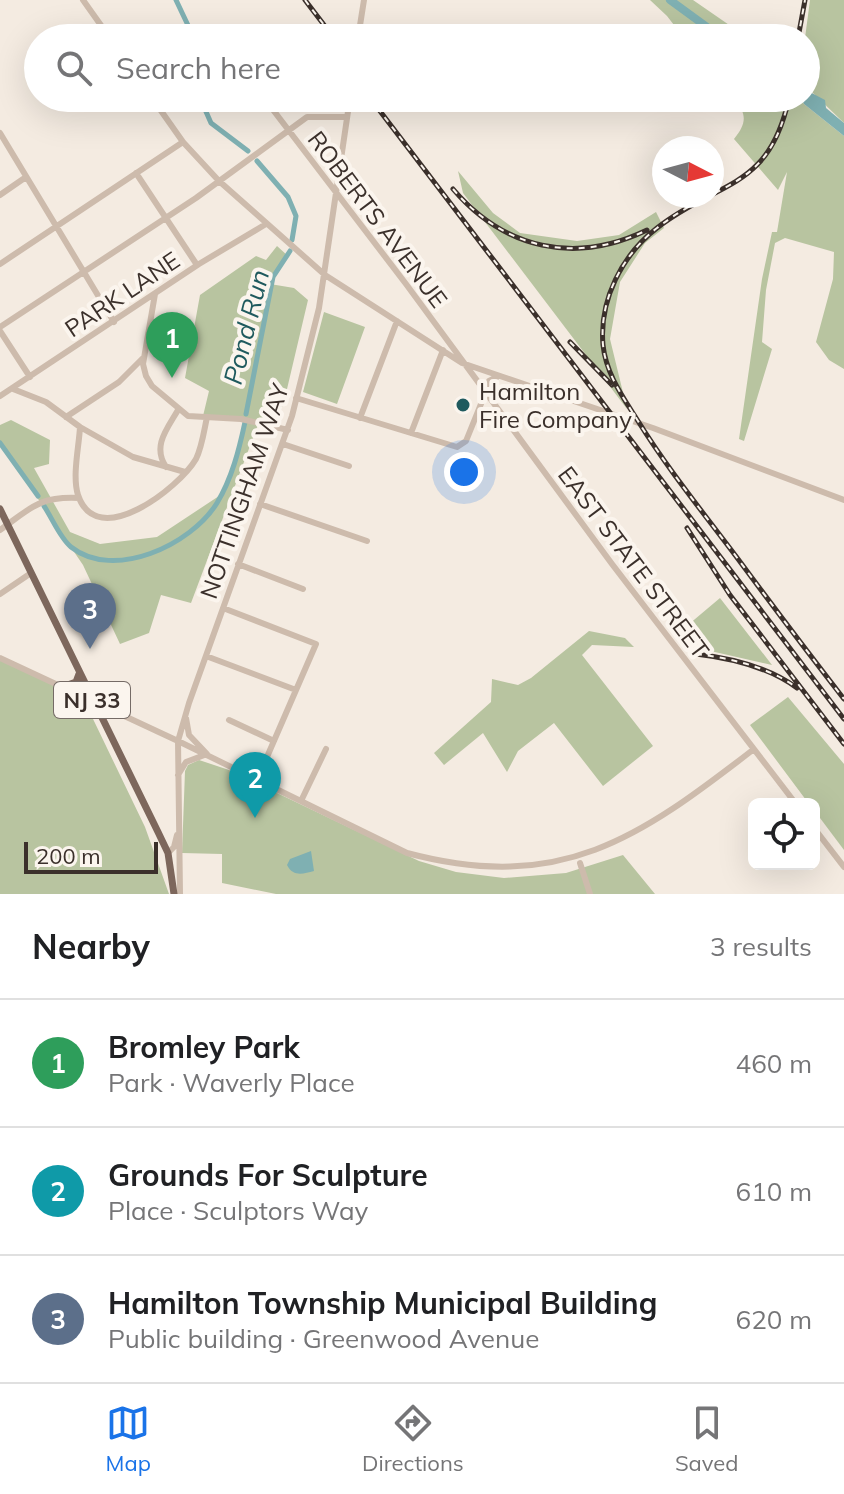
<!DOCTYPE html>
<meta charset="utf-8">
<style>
body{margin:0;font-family:Mulish,sans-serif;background:#f6f6f6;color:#202124}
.controls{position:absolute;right:24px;bottom:24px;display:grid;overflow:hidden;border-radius:12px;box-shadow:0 8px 32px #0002}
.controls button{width:72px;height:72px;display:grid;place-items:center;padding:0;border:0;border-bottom:2px solid #e0e0e0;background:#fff;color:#202124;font:40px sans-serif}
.compass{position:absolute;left:652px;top:136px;width:72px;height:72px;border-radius:50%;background:#fff;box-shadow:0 8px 32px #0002;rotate:96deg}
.scale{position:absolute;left:24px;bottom:20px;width:134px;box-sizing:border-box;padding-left:8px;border:4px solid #3b302b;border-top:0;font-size:22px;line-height:28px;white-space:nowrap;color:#3b302b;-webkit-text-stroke:6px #fbf5ee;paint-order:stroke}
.you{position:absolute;left:464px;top:472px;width:28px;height:28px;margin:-20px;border:6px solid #fff;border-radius:50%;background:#1a73e8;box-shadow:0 0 0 12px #1a73e833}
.badge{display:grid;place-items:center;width:52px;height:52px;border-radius:50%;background:#1a73e8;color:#fff;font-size:26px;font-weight:700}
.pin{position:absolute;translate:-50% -66px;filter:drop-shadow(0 2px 4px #0008)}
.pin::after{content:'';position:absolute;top:42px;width:28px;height:24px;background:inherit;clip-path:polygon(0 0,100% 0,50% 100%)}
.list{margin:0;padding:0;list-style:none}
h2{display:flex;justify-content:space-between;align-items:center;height:104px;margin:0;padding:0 32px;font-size:34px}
h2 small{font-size:26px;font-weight:400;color:#757577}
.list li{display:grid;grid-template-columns:52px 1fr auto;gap:24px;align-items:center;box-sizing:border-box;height:128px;padding:0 32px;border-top:2px solid #e0e0e0}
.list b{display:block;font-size:30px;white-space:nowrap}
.list p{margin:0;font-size:26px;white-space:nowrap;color:#757577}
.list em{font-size:26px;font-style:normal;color:#757577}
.icon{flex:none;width:44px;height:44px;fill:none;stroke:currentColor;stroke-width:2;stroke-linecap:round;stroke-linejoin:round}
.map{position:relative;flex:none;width:844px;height:894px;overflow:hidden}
.search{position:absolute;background:#fff;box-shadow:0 8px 32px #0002;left:24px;right:24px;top:24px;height:88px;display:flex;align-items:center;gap:20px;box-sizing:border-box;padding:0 28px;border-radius:44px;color:#757577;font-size:30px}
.sheet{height:488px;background:#fff}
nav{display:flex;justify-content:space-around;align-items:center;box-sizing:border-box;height:112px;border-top:2px solid #e0e0e0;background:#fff;font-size:22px;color:#757577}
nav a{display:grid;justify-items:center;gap:4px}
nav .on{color:#1a73e8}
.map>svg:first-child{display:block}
.green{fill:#b8c4a0}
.water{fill:#7fb0b2}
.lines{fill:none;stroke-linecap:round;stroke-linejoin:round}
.canal{stroke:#7fb0b2;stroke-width:5}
.river{stroke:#7fb0b2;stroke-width:8}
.minor{stroke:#cdbbac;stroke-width:6}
.major{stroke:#7d675c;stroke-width:7}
.rail-casing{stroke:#3b302b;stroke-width:5}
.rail{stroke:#fbf5ee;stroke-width:2;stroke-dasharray:6;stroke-linecap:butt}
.poi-dot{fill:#1f5a5e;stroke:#fbf5ee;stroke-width:3}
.labels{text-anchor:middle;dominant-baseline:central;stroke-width:8;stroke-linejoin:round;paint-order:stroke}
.shield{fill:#fbf5ee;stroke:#756b66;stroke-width:2}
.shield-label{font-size:22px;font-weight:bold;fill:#3b302b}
.street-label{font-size:24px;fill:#3b302b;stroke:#fbf5ee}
.poi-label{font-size:24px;fill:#3b302b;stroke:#fbf5ee;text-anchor:start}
.water-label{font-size:26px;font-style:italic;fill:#1f5a5e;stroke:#fbf5ee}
</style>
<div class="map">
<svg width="844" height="894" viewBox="0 0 844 894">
<rect width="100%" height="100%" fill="#f4ebe1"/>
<path class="green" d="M650 0H693L748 38 726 37 695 16C703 23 706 31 714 38H684L667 16Z
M810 0H844V123L811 91 806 90 805 38Z
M734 98H801L804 104 844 136V369L829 360 816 342 833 279 834 252 785 238 775 243 766 290 762 342 772 349 744 441 739 439 762 279 772 232H777L787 172 778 190 734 139C747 123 747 114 734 98Z
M458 171 493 213 520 233 577 241 619 235 656 212 664 228 645 243 620 282 610 339 627 409 463 193Z
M277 246 288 256 270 284 294 288 308 300 283 406 259 422 191 603 161 595 149 633 120 644 83 565 0 443V425L11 420 50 440 49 464 34 468 70 532 100 544 157 537 219 496 239 455 244 419 203 416 209 391 185 378 200 295 256 256 266 260Z
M324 312 365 327 337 404 303 392Z
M720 598 772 665 693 647 682 630Z
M589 631 625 638 634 647 592 645 582 655 653 746 603 786 554 723 518 751 507 772 483 733 444 765 434 753 491 702 492 679 518 685 531 678Z
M0 657 81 694 145 827 169 894H0Z
M788 697 844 764V850L814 810V804H809L750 725Z
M199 760 229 770 419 861 456 872 504 878 566 873 623 855 655 894H276L222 883V854L182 853 185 771 188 765Z"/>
<path class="water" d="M806 90 825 100 826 108 844 123V136L804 104 801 98H806Z
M311 851 314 871C303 874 293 877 287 865L290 859Z"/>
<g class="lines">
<path class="canal" d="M176 0 194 38
M200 98 211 123 248 151
M257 161 288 197 296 216 292 240
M246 414 273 277 290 251
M0 443 38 496
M44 506C52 518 60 538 71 547 114 581 191 545 217 503 232 478 239 450 245 422"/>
<path class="river" d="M670 0 722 38"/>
<path class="minor" d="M83 0 110 38
M358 38 364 0
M152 98 183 142 219 181 325 275 462 363 653 428 844 500
M264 98 406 284 612 564 796 804
M0 133 114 322
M136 173 197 265
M0 195 26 177
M0 264 183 142
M155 294 143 364 146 376 152 386 188 416 241 419 288 430
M0 327 196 198 307 117H347
M0 331 30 377
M13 389 46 402 80 427C79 447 72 476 78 495 97 552 179 488 196 459 202 447 204 431 207 417
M0 396 199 264 266 224
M488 396 486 387 489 381 497 377
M296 398 457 447 466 441 485 394
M66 417 119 382 143 358
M360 418 397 321
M80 427 133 457 185 472
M411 433 443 350
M283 444 349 466
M166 467C152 446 167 429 178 410
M260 504 367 541
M0 530C31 508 39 496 79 498
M238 564 303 589
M0 594 31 573
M223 608 316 644 257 780
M206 656 296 690
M0 658 178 741 407 853C561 894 639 838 754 749
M229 720 274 741
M178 775 186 762 207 754 189 735 186 718
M301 801 326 749
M814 828 844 867
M168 853 174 847 177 835
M580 863 590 894
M180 894 178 741 189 703 292 416 319 308 350 98"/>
<path class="major" d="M0 509 158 832 168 853 174 894
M62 687 76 682 79 674"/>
<defs>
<path id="rail" d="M305 0 334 38
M798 38 805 0
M370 98 844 719
M789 98C769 191 718 180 657 228 622 255 599 300 603 345 606 374 623 397 638 421 669 471 706 516 741 563 775 609 809 654 844 699
M660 172 664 174
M453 189C504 249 575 265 647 230
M570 342 612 385
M687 528 730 595 844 744
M696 654C730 658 769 667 797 688"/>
</defs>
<use href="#rail" class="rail-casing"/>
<use href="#rail" class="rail"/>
</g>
<circle class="poi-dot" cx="463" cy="405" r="8"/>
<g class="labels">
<rect class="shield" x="54" y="682" width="76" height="36" rx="6"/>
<g class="shield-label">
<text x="92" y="700">NJ 33</text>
</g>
<g class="street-label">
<text transform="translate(378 219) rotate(53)">ROBERTS AVENUE</text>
<text transform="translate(122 294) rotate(-34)">PARK LANE</text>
<text transform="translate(244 491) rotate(-71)">NOTTINGHAM WAY</text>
<text transform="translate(634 562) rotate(53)">EAST STATE STREET</text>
</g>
<g class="poi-label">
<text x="479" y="391">Hamilton<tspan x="479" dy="28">Fire Company</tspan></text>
</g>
<g class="water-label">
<text transform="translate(246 327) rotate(-76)">Pond Run</text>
</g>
</g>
</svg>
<div class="controls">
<button><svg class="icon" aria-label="locate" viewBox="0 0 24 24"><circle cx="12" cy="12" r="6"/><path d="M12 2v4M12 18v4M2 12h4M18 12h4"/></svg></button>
</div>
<svg class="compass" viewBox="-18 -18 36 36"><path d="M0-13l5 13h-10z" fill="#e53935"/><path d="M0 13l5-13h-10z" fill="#757577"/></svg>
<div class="scale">200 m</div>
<div class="you"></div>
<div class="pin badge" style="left:172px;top:378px;background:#2e9e5b">1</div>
<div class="pin badge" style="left:255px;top:818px;background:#0f9aa8">2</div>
<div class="pin badge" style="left:90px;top:649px;background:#5c6f8a">3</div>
<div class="search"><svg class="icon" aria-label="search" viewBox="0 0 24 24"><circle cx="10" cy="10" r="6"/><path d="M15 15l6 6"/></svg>Search here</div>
</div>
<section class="sheet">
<h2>Nearby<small>3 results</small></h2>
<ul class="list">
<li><span class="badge" style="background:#2e9e5b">1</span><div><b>Bromley Park</b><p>Park · Waverly Place</p></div><em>460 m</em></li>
<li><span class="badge" style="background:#0f9aa8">2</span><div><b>Grounds For Sculpture</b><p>Place · Sculptors Way</p></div><em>610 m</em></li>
<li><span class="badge" style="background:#5c6f8a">3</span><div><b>Hamilton Township Municipal Building</b><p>Public building · Greenwood Avenue</p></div><em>620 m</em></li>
</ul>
</section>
<nav>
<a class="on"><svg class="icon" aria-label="map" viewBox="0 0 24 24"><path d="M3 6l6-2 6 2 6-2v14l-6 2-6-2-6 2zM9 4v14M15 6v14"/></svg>Map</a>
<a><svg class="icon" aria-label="directions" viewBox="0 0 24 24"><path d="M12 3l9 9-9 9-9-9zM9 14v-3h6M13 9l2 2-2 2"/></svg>Directions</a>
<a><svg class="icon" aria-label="saved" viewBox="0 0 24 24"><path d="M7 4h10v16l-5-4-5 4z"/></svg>Saved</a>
</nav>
